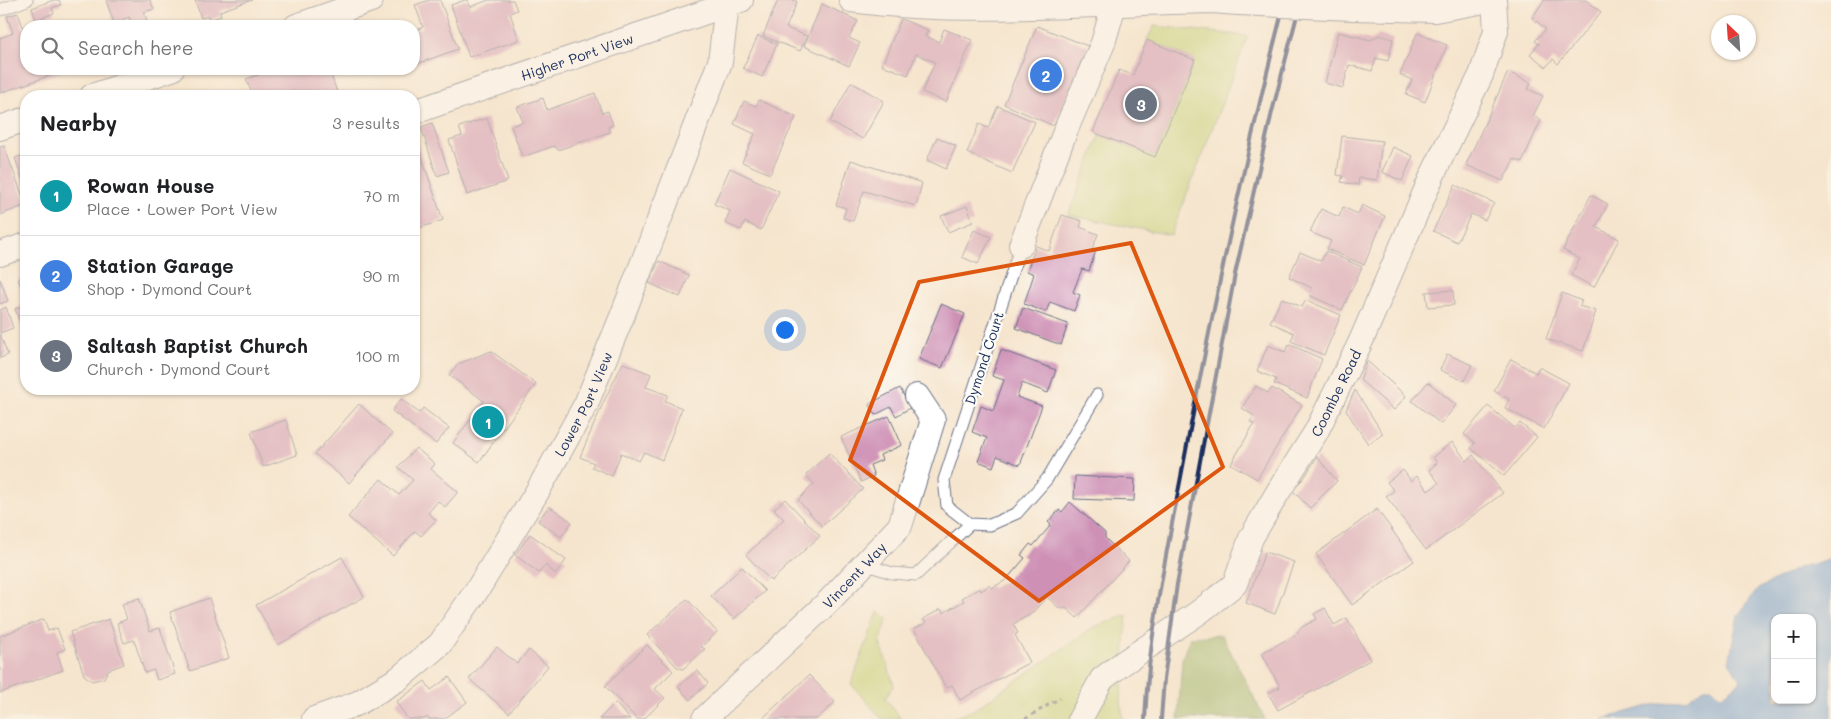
<!DOCTYPE html>
<meta charset="utf-8">
<style>
body{margin:0;font-family:Mali,sans-serif;background:#f6f6f6;color:#202124}
.controls{position:absolute;right:15px;bottom:15px;display:grid;overflow:hidden;border-radius:10px;box-shadow:0 1px 4px #0004}
.controls button{width:45px;height:45px;display:grid;place-items:center;padding:0;border:0;border-bottom:1px solid #e0e0e0;background:#fff;color:#202124;font:25px sans-serif}
.compass{position:absolute;left:1711px;top:15px;width:45px;height:45px;border-radius:50%;background:#fff;box-shadow:0 1px 4px #0004;rotate:335deg}
.you{position:absolute;left:784px;top:329px;width:18px;height:18px;margin:-12px;border:4px solid #fff;border-radius:50%;background:#1a73e8;box-shadow:0 0 0 8px #1a73e833}
.badge{display:grid;place-items:center;width:32px;height:32px;border-radius:50%;background:#d93025;color:#fff;font-size:16px;font-weight:700}
.pin{position:absolute;translate:-50% -50%;border:2px solid #fff;box-shadow:0 1px 5px #0006}
.list{margin:0;padding:0;list-style:none}
h2{display:flex;justify-content:space-between;align-items:center;height:65px;margin:0;padding:0 20px;font-size:21px}
h2 small{font-size:16px;font-weight:400;color:#757577}
.list li{display:grid;grid-template-columns:32px 1fr auto;gap:15px;align-items:center;box-sizing:border-box;height:80px;padding:0 20px;border-top:1px solid #e0e0e0}
.list b{display:block;font-size:19px;white-space:nowrap}
.list p{margin:0;font-size:16px;white-space:nowrap;color:#757577}
.list em{font-size:16px;font-style:normal;color:#757577}
.icon{flex:none;width:28px;height:28px;fill:none;stroke:currentColor;stroke-width:2;stroke-linecap:round;stroke-linejoin:round}
.map{position:relative;flex:none;width:1831px;height:719px;overflow:hidden}
.search{position:absolute;background:#fff;box-shadow:0 1px 4px #0004;left:20px;top:20px;width:400px;height:55px;display:flex;align-items:center;gap:12px;box-sizing:border-box;padding:0 18px;border-radius:20px;color:#757577;font-size:19px}
.panel{position:absolute;background:#fff;box-shadow:0 1px 4px #0004;left:20px;top:90px;width:400px;height:305px;border-radius:20px}
.map>svg:first-child{display:block}
.green{fill:#c1d376;stroke:#6e816a}
.forest{fill:#98b567;stroke:#5a7262}
.water{fill:#6a9ed6;stroke:#42669a;fill-rule:evenodd}
.building{fill:#ce90b5}
.lines{fill:none;stroke-linecap:round;stroke-linejoin:round}
.service-casing{stroke:#686f85;stroke-width:13}
.minor-casing{stroke:#686f85;stroke-width:26}
.path{stroke:#686f85;stroke-width:3;stroke-dasharray:4 4;stroke-linecap:butt}
.service{stroke:#fff;stroke-width:11}
.minor{stroke:#fff;stroke-width:24}
.rail{stroke:#1b2f5e;stroke-width:4}
.minor-bridge-casing{stroke:#686f85;stroke-width:26;stroke-linecap:butt}
.minor-bridge{stroke:#fff;stroke-width:24}
.marked{fill:none;stroke:#de5710;stroke-width:4;stroke-linejoin:round}
.labels{text-anchor:middle;dominant-baseline:central;stroke-width:4.5;stroke-linejoin:round;paint-order:stroke}
.street-label{font-size:14px;fill:#1b2f5e;stroke:#fdfcf7}
</style>
<div class="map">
<svg width="1831" height="719" viewBox="0 0 1831 719">
<rect width="100%" height="100%" fill="#fdfcf7"/>
<filter id="ink" filterUnits="userSpaceOnUse"><feTurbulence type="fractalNoise" baseFrequency=".02" numOctaves="2"/><feDisplacementMap in="SourceGraphic" scale="10" xChannelSelector="R" yChannelSelector="G"/><feConvolveMatrix kernelMatrix="1 2 1 2 8 2 1 2 1" color-interpolation-filters="sRGB"/></filter>
<filter id="wash" filterUnits="userSpaceOnUse"><feTurbulence type="fractalNoise" baseFrequency=".0096" numOctaves="4" result="noise"/><feDisplacementMap in="SourceGraphic" scale="20" xChannelSelector="R" yChannelSelector="G"/><feGaussianBlur stdDeviation="1.12" result="paint"/><feColorMatrix in="noise" values="0 0 0 0 0 0 0 0 0 0 0 0 0 0 0 0 0 1.4 0 .05"/><feComposite in="paint" operator="in"/></filter>
<g filter="url(#wash)">
<rect width="100%" height="100%" fill="#f6e5ce"/>
<path class="green" d="M1154 26 1248 36 1171 235 1068 215 1100 135 1155 157 1195 60 1147 40Z
M878 612 888 619 880 642 894 685 885 698 901 719H882L851 684Z
M1127 615 1121 700 1123 719H950L972 711 1094 627Z"/>
<path class="forest" d="M1222 635 1265 719H1178L1182 659 1190 637Z"/>
<path class="water" d="M1831 559V719H1603L1652 705 1686 700 1704 688H1713L1721 696 1741 681 1729 662 1738 615 1758 589 1800 567ZM1775 618H1812V700H1775Z"/>
<g id="blocks">
<path class="building" d="M54 0H59L61 5 52 8 54 13 36 20 32 8Z
M106 0H150L154 9 144 12 147 20 132 25 129 17 114 23Z
M195 0H252L220 11 221 16 210 20 208 16 201 18Z
M429 0H440L458 49 414 65V31L423 27 415 5Z
M465 0H468L470 7 489 0H513L517 10 510 13 519 40 469 57 451 5Z
M778 0H793L797 2 786 28 807 36 800 51 763 36Z
M1544 0H1586L1601 12 1558 64 1553 59 1546 67 1530 54 1539 44 1535 41 1546 29 1532 18Z
M822 4 858 21 849 38 860 43 849 66 804 46Z
M18 13 24 30 26 29V69H69L0 93V38L13 33 7 16Z
M901 19 928 30 925 36 939 42 944 29 972 40 946 102 922 92 935 62 916 54 908 75 882 65Z
M1037 26 1088 46 1054 126 1004 104Z
M1338 32 1371 40 1379 35 1393 39 1388 61 1376 58 1372 71 1349 65 1343 88 1325 83Z
M1417 33 1447 45 1425 102 1406 94 1412 80 1400 75Z
M758 36 777 44 762 77 743 68Z
M1147 40 1195 60 1155 157 1093 132 1119 70 1133 75Z
M265 69H329L338 95 334 96H253L246 79 266 72Z
M1508 72 1531 83 1528 89 1543 96 1533 116 1541 120 1522 162 1514 159 1503 181 1466 165Z
M851 82 884 101 863 139 830 122Z
M595 93 602 113 608 111 613 125 608 127 610 132 558 150 554 146 522 157 511 126 523 122 517 107 543 98 547 110Z
M759 100 796 117 770 174 742 162 755 134 734 124 744 101 756 106Z
M998 106 1035 122 1012 173 967 153 979 124 988 128Z
M487 118 508 181 467 195 449 140 462 136 459 127Z
M432 123 449 172 437 176 421 127Z
M1342 136 1382 141 1377 180 1359 178 1358 185 1341 182 1343 176 1337 175Z
M937 137 956 146 946 169 927 160Z
M416 140 443 220 414 230V141Z
M4 146 26 205 0 215V147Z
M1393 147 1413 156 1402 181 1382 172Z
M26 154V189L15 158Z
M851 160 922 183 916 206 864 191 853 221 843 218 846 208 836 205Z
M730 168 779 191 761 230 745 222 741 230 725 223 730 211 714 204Z
M1455 185 1494 203 1485 220 1471 214 1457 242 1433 231Z
M1591 195 1608 204 1596 227 1619 239 1594 287 1571 275 1580 259 1563 250Z
M1362 205 1385 216 1364 265 1327 249 1331 241 1310 232 1321 209 1339 217 1343 207 1358 214Z
M967 206 973 222 948 232 941 216Z
M1062 215 1082 221 1080 227 1098 234 1092 250H1096L1089 271 1082 269 1073 292 1080 295 1074 311 1050 302 1046 312 1024 304 1034 274 1027 271 1036 246 1049 251Z
M974 230 991 237 978 264 962 257Z
M1326 251 1362 267 1342 310 1309 295 1312 288 1289 277 1300 252 1321 261Z
M659 261 689 275 680 297 649 283Z
M26 276V301L18 279Z
M0 279 8 301 0 304Z
M1453 290 1454 305 1428 307 1426 292Z
M1562 293 1582 301 1579 306 1596 311 1583 351 1546 339Z
M1282 298 1302 307 1306 300 1341 315 1324 355 1291 341 1294 333 1270 322Z
M26 304V338L15 309Z
M941 304 965 314 942 368 919 359Z
M6 307 13 328 0 333V310Z
M1023 308 1068 324 1061 345 1016 328Z
M0 334 8 355 0 358Z
M1289 344 1322 359 1307 398 1274 384 1276 379 1257 371 1268 345 1285 352Z
M1001 350 1056 370 1048 393 1022 383 1017 397 1042 406 1020 465 997 456 993 467 978 461 987 438 972 432 981 406 993 411 1004 380 992 376Z
M491 351 536 384 479 462 453 443 484 401 449 375 458 364Z
M1447 354 1472 365 1464 381 1440 370Z
M1511 359 1536 373 1539 367 1569 383 1544 429 1505 408 1509 399 1494 391Z
M1367 361 1406 396 1394 410 1360 380Z
M623 363 651 374 646 387 668 395 665 401 682 408 662 460 644 452 639 461 621 453 612 476 592 467 594 463 580 457 604 401Z
M1428 382 1456 405 1441 424 1412 401Z
M1256 386 1268 393 1272 388 1302 405 1257 479 1231 464 1254 424 1250 422 1254 416 1242 408Z
M900 388 910 408 896 416 891 407 875 415 869 404Z
M1355 390 1383 434 1368 444 1346 410Z
M401 399 419 413 423 408 449 428 436 444 392 411Z
M359 404 392 434 349 483 315 454Z
M1488 406 1515 428 1520 423 1537 437 1504 476 1471 448 1475 443 1464 434Z
M889 416 902 445 880 455 882 460 870 465 874 476 861 482 841 437Z
M286 420 297 455 263 467 251 432Z
M1452 442 1467 461 1473 455 1503 493 1426 550 1386 496 1394 491 1387 482 1403 470 1411 481 1417 476 1428 491 1439 483 1429 470 1437 463 1433 457Z
M416 448 435 464 431 469 458 492 445 507 438 501 428 513 436 520 421 536 415 531 393 556 348 517 381 479 399 495 413 480 398 467Z
M829 453 863 489 822 526 798 500 814 484 806 475Z
M1317 457 1337 481 1310 508 1292 490 1304 478Z
M1075 476 1135 479 1134 501 1074 499Z
M785 499 820 536 771 581 746 555 784 519 774 509Z
M1070 502 1105 533V538L1129 561 1077 618 1066 608H1059L1047 597 1031 614 1013 624 1018 633 1015 635 1030 662 960 700 952 685 946 688 914 629 926 623 923 619 941 609 943 613 964 601 962 598 980 588 981 591 990 585 992 588 1006 580 1025 558 1021 555 1030 544 1033 546 1051 525 1048 522 1059 510 1062 512Z
M549 506 572 522 561 537 538 521Z
M1377 509 1414 561 1352 605 1316 554Z
M530 534 566 560 556 574 545 565 539 573 515 555Z
M1265 552 1294 562 1275 614 1246 603Z
M342 557 364 597 278 645 256 605Z
M742 567 765 591 734 619 711 596Z
M139 598 150 631 160 628 175 674 157 680 154 670 145 673 134 640 124 643 117 623 127 619 122 604Z
M209 598 229 658 190 671 170 612Z
M687 599 717 632 701 647 705 649 683 669 677 667 647 635Z
M1325 608 1334 625 1347 618 1370 660 1278 710 1268 693 1280 687 1262 653 1295 635 1302 627 1317 619 1314 614Z
M44 619 48 631 57 628 65 649 57 652 63 670 0 693V636Z
M109 619 124 664 108 670 104 678 92 681 84 675 70 632Z
M647 645 673 671 655 689 665 698 644 719H637L605 686Z
M497 647 517 664 529 650 548 666 509 713 469 679Z
M697 670 708 683 690 700 678 687Z
M809 675 835 702 817 719H762Z
M449 677 467 702 444 719H429L427 717 424 719H408L396 702 425 681 431 690Z
M615 703 630 719H599Z"/>
</g>
</g>
<g filter="url(#ink)">
<use href="#blocks" fill-opacity="0" stroke="#686f85" stroke-width="1"/>
<g class="lines">
<defs>
<path id="service" d="M0 10 27 0
M1021 245 944 480 947 506 970 524 990 525 1017 513 1047 479 1097 395
M864 564 892 573 916 575 970 524"/>
<g id="minor">
<path d="M851 0C971 16 1092 3 1212 1L1238 3"/>
<path d="M1353 8 1435 10 1491 0"/>
<path d="M296 26 371 0"/>
<path d="M92 96 172 69"/>
<path id="s1" d="M414 112 741 0"/>
<path d="M0 128 26 119"/>
<path d="M1021 245 1067 127 1103 43 1114 5"/>
<path d="M0 254 26 245"/>
<path id="s2" d="M314 719 358 703 398 679 440 644 479 587 537 492 586 404 623 314 720 62 727 5"/>
<path id="s3" d="M704 719 828 602 900 526 933 420 917 396"/>
<path id="s4" d="M1080 719 1102 679 1123 663 1198 613 1235 584 1251 538 1278 492 1316 432 1361 341 1432 176 1481 75 1496 31 1494 0"/>
</g>
</defs>
<use href="#service" class="service-casing"/>
<use href="#minor" class="minor-casing"/>
<path class="path" d="M1025 719 1060 698"/>
<use href="#service" class="service"/>
<use href="#minor" class="minor"/>
<path class="rail" d="M1145 719C1149 632 1168 546 1184 461 1213 306 1246 153 1285 0
M1161 719 1164 679 1177 584 1235 274 1272 112 1301 0"/>
<defs>
<path id="minor-bridge" d="M1238 3 1353 8"/>
</defs>
<use href="#minor-bridge" class="minor-bridge-casing"/>
<use href="#minor-bridge" class="minor-bridge"/>
</g>
</g>
<path d="M0 0H1831V719H0ZM1131 243 1223 467 1039 601 850 460 919 282Z" fill="#f6e5ce" fill-opacity=".55" fill-rule="evenodd"/>
<path class="marked" d="M1131 243 1223 467 1039 601 850 460 919 282Z"/>
<g class="labels">
<g class="street-label">
<text stroke="none"><textPath href="#s1" startOffset="172">Higher Port View</textPath></text>
<text transform="translate(984 358) rotate(-72)">Dymond Court</text>
<text stroke="none"><textPath href="#s4" startOffset="426">Coombe Road</textPath></text>
<text stroke="none"><textPath href="#s2" startOffset="428">Lower Port View</textPath></text>
<text stroke="none"><textPath href="#s3" startOffset="208">Vincent Way</textPath></text>
</g>
</g>
</svg>
<div class="controls">
<button>+</button>
<button>−</button>
</div>
<svg class="compass" viewBox="-18 -18 36 36"><path d="M0-13l5 13h-10z" fill="#e53935"/><path d="M0 13l5-13h-10z" fill="#757577"/></svg>
<div class="you"></div>
<div class="pin badge" style="left:488px;top:422px;background:#0f9aa8">1</div>
<div class="pin badge" style="left:1046px;top:75px;background:#3f7fe0">2</div>
<div class="pin badge" style="left:1141px;top:104px;background:#6b7280">3</div>
<div class="search"><svg class="icon" aria-label="search" viewBox="0 0 24 24"><circle cx="10" cy="10" r="6"/><path d="M15 15l6 6"/></svg>Search here</div>
<section class="panel">
<h2>Nearby<small>3 results</small></h2>
<ul class="list">
<li><span class="badge" style="background:#0f9aa8">1</span><div><b>Rowan House</b><p>Place · Lower Port View</p></div><em>70 m</em></li>
<li><span class="badge" style="background:#3f7fe0">2</span><div><b>Station Garage</b><p>Shop · Dymond Court</p></div><em>90 m</em></li>
<li><span class="badge" style="background:#6b7280">3</span><div><b>Saltash Baptist Church</b><p>Church · Dymond Court</p></div><em>100 m</em></li>
</ul>
</section>
</div>
